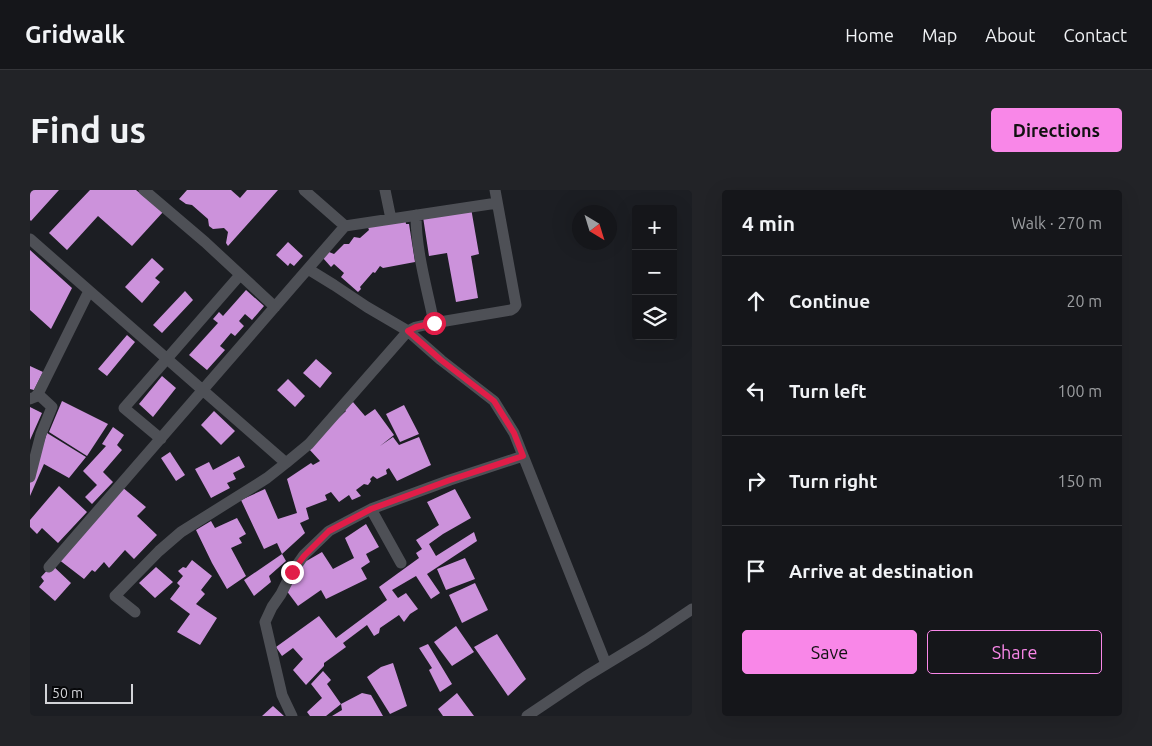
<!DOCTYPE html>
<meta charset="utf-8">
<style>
body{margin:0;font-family:Ubuntu,sans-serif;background:#222327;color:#f1f3f6}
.controls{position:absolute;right:15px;top:15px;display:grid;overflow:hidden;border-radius:5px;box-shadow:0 5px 20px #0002}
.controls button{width:45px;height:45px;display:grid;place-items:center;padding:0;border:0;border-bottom:1px solid #343539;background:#15161a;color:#f1f3f6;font:25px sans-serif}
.compass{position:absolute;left:542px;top:15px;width:45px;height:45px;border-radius:50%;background:#15161a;box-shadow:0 5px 20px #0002;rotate:142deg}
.scale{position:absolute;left:15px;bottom:12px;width:88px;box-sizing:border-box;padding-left:5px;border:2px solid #d3d4d8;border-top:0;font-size:14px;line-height:18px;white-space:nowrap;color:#d3d4d8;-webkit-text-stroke:4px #07080a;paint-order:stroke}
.stop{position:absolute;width:15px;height:15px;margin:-11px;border:4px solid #e11d48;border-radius:50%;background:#fff}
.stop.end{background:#e11d48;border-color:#fff;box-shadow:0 1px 5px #0008}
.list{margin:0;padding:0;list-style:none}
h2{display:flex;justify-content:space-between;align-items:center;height:65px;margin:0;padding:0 20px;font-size:21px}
h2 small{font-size:16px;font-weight:400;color:#9d9fa2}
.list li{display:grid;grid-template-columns:32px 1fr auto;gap:15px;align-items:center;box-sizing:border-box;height:90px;padding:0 20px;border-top:1px solid #343539}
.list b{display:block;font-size:19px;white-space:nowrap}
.list em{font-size:16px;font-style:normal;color:#9d9fa2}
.actions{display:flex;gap:10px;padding:15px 20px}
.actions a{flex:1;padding:11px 0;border:1px solid #f987e8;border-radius:5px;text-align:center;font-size:18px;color:#f987e8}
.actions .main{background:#f987e8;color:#111}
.icon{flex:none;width:28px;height:28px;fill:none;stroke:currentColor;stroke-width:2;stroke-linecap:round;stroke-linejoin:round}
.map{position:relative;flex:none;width:662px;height:526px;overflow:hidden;border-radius:5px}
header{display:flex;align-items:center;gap:30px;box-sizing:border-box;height:70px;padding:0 25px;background:#15161a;border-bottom:1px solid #343539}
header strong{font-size:24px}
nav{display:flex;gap:28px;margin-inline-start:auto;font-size:18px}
.intro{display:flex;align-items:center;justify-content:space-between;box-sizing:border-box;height:120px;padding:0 30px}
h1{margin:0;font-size:35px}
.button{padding:12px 22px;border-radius:5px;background:#f987e8;color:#111;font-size:18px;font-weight:700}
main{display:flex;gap:30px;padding:0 30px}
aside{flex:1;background:#15161a;border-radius:5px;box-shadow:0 5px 20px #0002}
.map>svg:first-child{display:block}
.building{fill:#cc92db}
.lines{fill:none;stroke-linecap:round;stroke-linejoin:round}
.street{stroke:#4e5056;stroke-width:11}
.route{stroke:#e11d48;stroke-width:6}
</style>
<header>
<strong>Gridwalk</strong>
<nav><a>Home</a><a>Map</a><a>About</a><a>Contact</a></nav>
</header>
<div class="intro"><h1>Find us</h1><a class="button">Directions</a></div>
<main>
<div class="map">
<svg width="662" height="526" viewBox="0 0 662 526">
<rect width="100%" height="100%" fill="#1c1e23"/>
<path class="building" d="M0 0H29L1 31 0 30Z
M60 0H106L133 22 102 56 68 26 37 60 19 43Z
M157 0H201L210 8 217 0H248L198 56 196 53 198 42 194 38 183 39 179 36 178 29 162 15 156 14 149 9Z
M441 18 449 64 441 66 448 108 426 112 417 63 399 66 393 27Z
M375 28 376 34H379L385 72 353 78 350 76 345 83 343 82 330 97 331 99 328 102 311 87 314 83 304 74 301 77 293 68 299 62 304 64 314 54H319L324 47 330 48 339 40 336 32Z
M258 52 273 66 264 76 260 73 258 76 246 65Z
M0 60 42 98 21 139 0 120Z
M122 68 134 79 125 88 130 92 112 113 95 97Z
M216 100 234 116 222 130 215 124 209 131 214 136 205 146 201 143 190 156 195 160 177 180 159 165 188 133 183 129 189 122 193 126Z
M155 101 163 110 132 143 123 135Z
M97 145 105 152 77 186 68 179Z
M286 169 302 183 290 198 273 183Z
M0 176 13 182 4 200 0 199Z
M132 186 146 198 123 227 109 214Z
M258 189 275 206 265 217 247 200Z
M32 211 78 234 57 266 19 242Z
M323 212 335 226 345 219 364 245 350 256 363 247 369 255 389 247 401 275 367 291 359 278 356 280 357 284 347 289 343 286 340 289 341 291 338 295 334 294 326 300 331 306 322 310 319 305 309 312 301 302 295 305 297 310 276 318 279 329 270 333 275 343 252 364 256 371 239 386 241 392 224 406 214 390 252 364 247 353 234 359 211 310 235 299 248 329 267 323 257 289 281 273 283 275 290 271 279 259 299 237 316 221 314 219Z
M374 215 389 244 370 252 356 224Z
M0 217 12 223 0 250Z
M184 221 205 241 191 255 171 235Z
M83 237 94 245 87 255 92 260 73 282 83 292 62 314 55 307 67 295 53 281 76 256 72 254Z
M17 243 56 267 39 288 14 274 0 306V293Z
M140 262 155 285 146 291 131 268Z
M209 266 215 277 203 283 206 289 197 293 200 298 181 308 165 279 179 272 183 280Z
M29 296 57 322 28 353 12 338 7 344 0 337V330Z
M92 297 116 317 107 326 127 345 104 369 95 360 79 378 74 372 65 382 62 380 54 389 28 369Z
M425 299 441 328 413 344 399 354 406 366 444 342 447 351 397 384 410 403 401 409 386 386 362 400 368 408 376 403 388 419 380 424 374 432 369 425 350 438 349 443 344 446 337 435 313 453 316 457 294 473V476L276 495 263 480 273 469 263 458 252 466 246 457 289 426 306 448 357 410 349 397 389 368 386 363 392 359 386 350 409 335 397 312Z
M207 328 216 344 209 348 212 353 201 358 216 386 197 399 182 373 166 340 181 331 185 338Z
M336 334 349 357 336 364 340 372 331 378 337 389 296 409 291 400 268 416 256 400 273 373 292 362 303 379 324 368 315 348Z
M435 368 445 389 416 400 407 379Z
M162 370 182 386 171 400 175 404 166 414 187 428 170 455 147 442 160 424 140 409 150 396 147 393 153 386 148 381 153 377 156 378Z
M22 375 41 393 25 411 9 397 14 391 11 387Z
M126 377 143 392 125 408 109 393Z
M445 393 458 420 432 433 419 405Z
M426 436 444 462 422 476 404 452Z
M467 444 496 489 478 506 444 457Z
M398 454 422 494 410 502 399 480 402 478 389 458Z
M363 473 377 516 360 524 337 487 351 477Z
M293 481 301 490 297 494 311 514 296 526H280L277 522 292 508 281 494Z
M332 503 341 505 353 526H302L312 520 311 514Z
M427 503 444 526H413L408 519Z
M243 516 254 526H232Z"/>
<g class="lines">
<path class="street" d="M114 0 175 52 245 117
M274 0 315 36
M355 0 361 29
M0 49 256 273
M278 79 304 95 337 117 378 141 411 170 464 211 484 243 576 474
M404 133 481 120 484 118 486 115 465 0
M0 209 5 207 8 204 59 101
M131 249 94 218 210 85
M0 287 11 244 22 217 8 204
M341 319 371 373
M19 377 315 36 467 13
M105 422 85 406 129 361 151 342 237 288 256 273 279 254 378 141 386 137 404 133C397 98 386 62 386 25
M262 526 252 505 235 432 242 417 251 404 262 382 274 365 299 341 341 319 420 290 493 266
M497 526 555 487 616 450 662 419"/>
</g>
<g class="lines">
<path class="route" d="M262 382 274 366 299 341 341 319 420 290 493 266 484 243 464 211 411 170 378 141 386 137 404 133"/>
</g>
</svg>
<div class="controls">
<button>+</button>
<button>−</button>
<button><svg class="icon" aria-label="layers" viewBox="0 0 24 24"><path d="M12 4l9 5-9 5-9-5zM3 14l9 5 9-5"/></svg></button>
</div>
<svg class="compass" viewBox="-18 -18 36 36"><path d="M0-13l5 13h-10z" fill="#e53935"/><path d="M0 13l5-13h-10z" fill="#9d9fa2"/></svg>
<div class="scale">50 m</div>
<div class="stop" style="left:404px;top:133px"></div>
<div class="stop end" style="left:262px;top:382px"></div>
</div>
<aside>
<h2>4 min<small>Walk · 270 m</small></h2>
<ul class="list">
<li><svg class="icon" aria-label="ahead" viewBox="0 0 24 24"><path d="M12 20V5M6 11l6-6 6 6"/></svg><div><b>Continue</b></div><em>20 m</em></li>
<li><svg class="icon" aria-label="left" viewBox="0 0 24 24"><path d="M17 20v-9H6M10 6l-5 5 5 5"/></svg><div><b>Turn left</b></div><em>100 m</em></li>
<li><svg class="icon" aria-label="right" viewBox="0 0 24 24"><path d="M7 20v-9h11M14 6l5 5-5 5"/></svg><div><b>Turn right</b></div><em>150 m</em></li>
<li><svg class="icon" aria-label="arrive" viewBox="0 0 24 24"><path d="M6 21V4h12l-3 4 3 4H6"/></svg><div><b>Arrive at destination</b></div></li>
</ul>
<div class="actions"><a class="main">Save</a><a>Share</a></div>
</aside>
</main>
